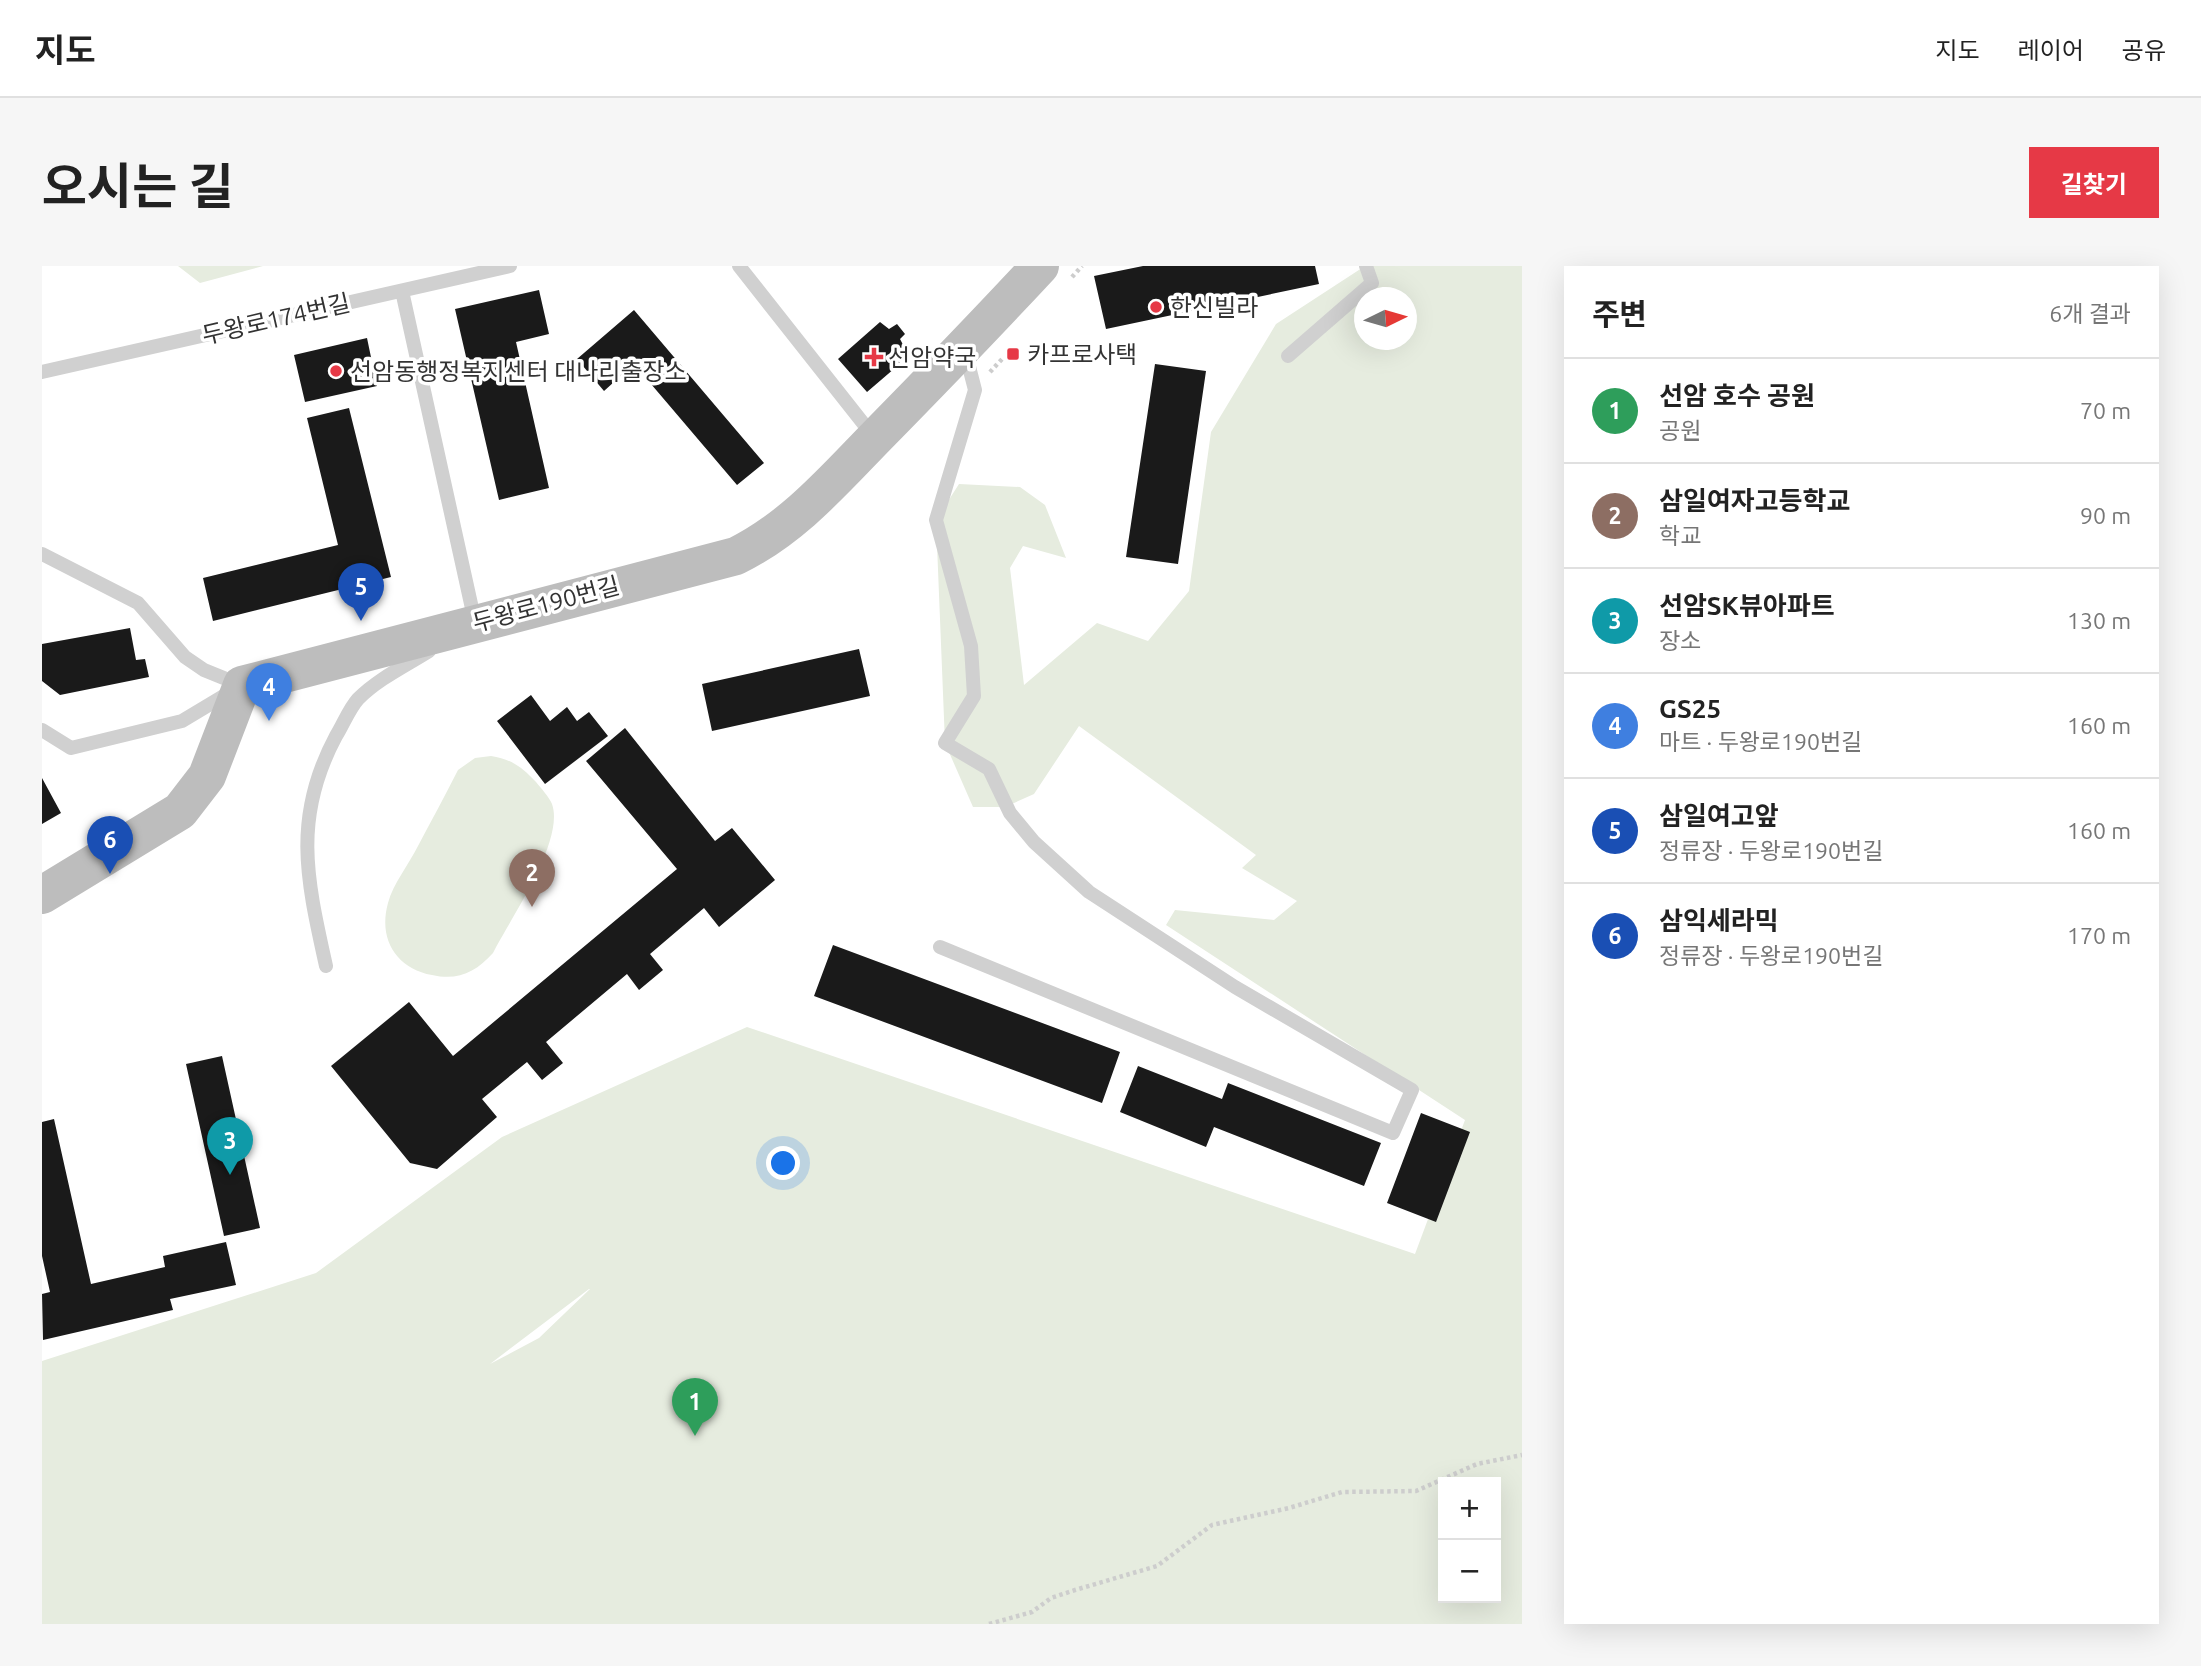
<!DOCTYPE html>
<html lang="ko">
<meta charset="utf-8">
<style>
body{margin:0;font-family:Ubuntu,"Noto Sans KR",sans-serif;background:#f6f6f6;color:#222}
.controls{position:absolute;right:21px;bottom:21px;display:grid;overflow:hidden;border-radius:0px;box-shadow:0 7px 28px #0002}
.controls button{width:63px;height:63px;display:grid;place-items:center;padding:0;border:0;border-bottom:2px solid #e0e0e0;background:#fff;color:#222;font:35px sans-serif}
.compass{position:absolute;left:1312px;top:21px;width:63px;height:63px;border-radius:50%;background:#fff;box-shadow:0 7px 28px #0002;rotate:85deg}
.you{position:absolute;left:742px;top:898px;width:24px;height:24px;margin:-18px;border:5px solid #fff;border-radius:50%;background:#1a73e8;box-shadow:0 0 0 10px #1a73e833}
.badge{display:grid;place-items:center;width:46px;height:46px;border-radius:50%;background:#e63946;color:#fff;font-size:23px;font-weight:700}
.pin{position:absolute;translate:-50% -58px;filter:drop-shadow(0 2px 4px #0008)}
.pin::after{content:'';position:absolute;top:37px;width:24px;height:21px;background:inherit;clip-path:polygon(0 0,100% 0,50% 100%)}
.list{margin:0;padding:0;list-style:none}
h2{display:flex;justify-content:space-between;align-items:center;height:91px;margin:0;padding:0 28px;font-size:30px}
h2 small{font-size:23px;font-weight:400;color:#767676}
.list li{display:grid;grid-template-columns:46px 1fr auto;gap:21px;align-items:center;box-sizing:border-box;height:105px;padding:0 28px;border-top:2px solid #e0e0e0}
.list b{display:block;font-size:26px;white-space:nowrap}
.list p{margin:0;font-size:23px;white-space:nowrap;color:#767676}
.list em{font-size:23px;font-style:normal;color:#767676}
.map{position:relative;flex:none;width:1480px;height:1358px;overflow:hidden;border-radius:0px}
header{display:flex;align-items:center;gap:42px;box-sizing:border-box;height:98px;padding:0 35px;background:#fff;border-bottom:2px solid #e0e0e0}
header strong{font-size:33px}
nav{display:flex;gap:38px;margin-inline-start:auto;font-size:24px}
.intro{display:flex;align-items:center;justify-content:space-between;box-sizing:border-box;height:168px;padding:0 42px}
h1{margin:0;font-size:49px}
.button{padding:18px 32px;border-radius:0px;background:#e63946;color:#fff;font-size:24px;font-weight:700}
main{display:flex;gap:42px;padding:0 42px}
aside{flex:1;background:#fff;border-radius:0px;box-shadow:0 7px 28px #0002}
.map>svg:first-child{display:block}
.green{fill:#e6ecdf;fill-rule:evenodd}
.building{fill:#1a1a1a}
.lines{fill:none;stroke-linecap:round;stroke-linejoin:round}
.path{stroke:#cdcdcd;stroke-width:4.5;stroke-dasharray:3.5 3.5;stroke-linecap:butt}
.lane{stroke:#d0d0d0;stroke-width:14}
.secondary{stroke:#bdbdbd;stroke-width:38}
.poi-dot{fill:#e63946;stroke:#fff;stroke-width:2.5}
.labels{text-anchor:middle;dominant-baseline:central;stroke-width:7;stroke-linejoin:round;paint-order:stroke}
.poi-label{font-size:24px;fill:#333;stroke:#fff;text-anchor:start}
.street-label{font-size:24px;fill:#333;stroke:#fff}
</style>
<header>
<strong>지도</strong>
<nav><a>지도</a><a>레이어</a><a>공유</a></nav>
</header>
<div class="intro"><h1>오시는 길</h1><a class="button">길찾기</a></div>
<main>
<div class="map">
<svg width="1480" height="1358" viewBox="0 0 1480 1358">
<rect width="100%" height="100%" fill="#fff"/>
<path class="green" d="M136 0H221L158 17Z
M1323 0H1480V1358H0V1095L274 1007 460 871 705 761 1373 988 1423 854 1124 659 1133 644 1232 654 1255 635 1200 602 1214 589 1037 460 992 528 963 541H931L903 477 894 254 917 218 978 221 1003 239 1024 292 981 280 968 302 982 419 1055 357 1106 375 1147 325 1169 166 1234 58ZM1322 32H1364V74H1322ZM548 1023 497 1072 448 1098 547 1023ZM1401 1216H1454V1332H1401Z
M449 490C469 493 480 501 494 516 499 522 507 531 510 538 523 575 468 653 451 687 434 706 416 715 390 709 354 702 336 673 346 637 351 618 367 598 376 580 389 555 403 530 416 504L433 492Z"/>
<path class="building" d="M1101 0H1273L1277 18 1064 63 1052 10Z
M497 24 507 68 474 76 507 222 457 234 413 43Z
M592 44 722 197 695 219 592 98 562 125 535 93Z
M838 56 847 63 855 58 863 68 858 73 867 90 825 126 796 93Z
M325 72 335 120 263 136 252 89Z
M1113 98 1164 105 1136 298 1084 291Z
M307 142 349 311 171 355 161 312 296 279 265 152Z
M88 362 94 394 103 393 107 411 18 429 0 415V378Z
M817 383 828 430 670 465 660 418Z
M489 429 508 455 525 441 535 455 547 446 566 470 503 518 455 455Z
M583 462 673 575 690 562 733 614 677 661 662 642 608 688 621 704 597 724 585 708 504 776 521 797 500 814 485 796 440 833 455 851 395 903 368 897 289 800 367 736 411 790 635 603 544 495Z
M0 512 19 547 0 558Z
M791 679 1078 786 1060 837 772 730Z
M180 790 218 962 182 970 144 798Z
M1096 800 1180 833 1186 817 1339 877 1322 920 1172 861 1164 881 1078 846Z
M1379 847 1428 866 1394 956 1345 937Z
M12 853 49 1018 123 1001 121 990 184 976 194 1019 128 1033 131 1044 1 1074 0 1028 8 1026 0 990V856Z"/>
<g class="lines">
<path class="path" d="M1030 11 1040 0
M948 106 961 92
M947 1358 990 1346 1009 1332 1033 1324 1115 1300 1170 1259 1247 1242 1300 1226 1374 1225 1435 1198 1480 1189"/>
<path class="lane" d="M697 0 832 171
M360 25 433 356
M1246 90 1330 17 1324 0
M0 106 468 0
M0 288 96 337 143 391 162 404 199 419
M0 464 29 482 140 455 190 425
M898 681 1351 867 1370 824 1193 721 1047 626 992 576 968 547 947 503 903 477 932 430 929 380 894 254 933 124 923 85
M284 700C265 614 250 552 294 470 301 459 307 443 316 433 336 413 363 400 387 385"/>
<path class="secondary" d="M0 629 138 545 165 510 200 419 694 290C751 262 792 214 835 170 890 114 945 57 998 0"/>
</g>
<g class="poi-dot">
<circle cx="1114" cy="41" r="7"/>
<rect x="964" y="81" width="14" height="14" rx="3.5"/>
<path d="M828.5 80.5h7v7h7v7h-7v7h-7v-7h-7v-7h7z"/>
<circle cx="294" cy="105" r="7"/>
</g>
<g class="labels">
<g class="poi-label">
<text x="1128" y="41">한신빌라</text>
<text x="985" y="88">카프로사택</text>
<text x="846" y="91">선암약국</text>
<text x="308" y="105">선암동행정복지센터 대나리출장소</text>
</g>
<g class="street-label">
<text transform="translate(234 53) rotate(-13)">두왕로174번길</text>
<text transform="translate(504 338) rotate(-15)">두왕로190번길</text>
</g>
</g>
</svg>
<div class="controls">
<button>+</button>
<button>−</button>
</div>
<svg class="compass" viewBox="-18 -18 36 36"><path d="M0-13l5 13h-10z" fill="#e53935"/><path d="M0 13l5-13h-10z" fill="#767676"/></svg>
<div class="you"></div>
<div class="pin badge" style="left:653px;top:1170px;background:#2e9e5b">1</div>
<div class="pin badge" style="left:490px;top:641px;background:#8d6e63">2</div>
<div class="pin badge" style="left:188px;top:909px;background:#0f9aa8">3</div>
<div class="pin badge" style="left:227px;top:455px;background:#3f7fe0">4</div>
<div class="pin badge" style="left:319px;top:355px;background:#1a4fb4">5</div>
<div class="pin badge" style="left:68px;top:608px;background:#1a4fb4">6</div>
</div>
<aside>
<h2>주변<small>6개 결과</small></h2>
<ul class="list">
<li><span class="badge" style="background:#2e9e5b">1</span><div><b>선암 호수 공원</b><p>공원</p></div><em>70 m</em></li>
<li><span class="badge" style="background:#8d6e63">2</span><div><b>삼일여자고등학교</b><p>학교</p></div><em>90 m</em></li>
<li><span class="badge" style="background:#0f9aa8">3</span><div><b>선암SK뷰아파트</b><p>장소</p></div><em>130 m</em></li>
<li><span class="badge" style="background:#3f7fe0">4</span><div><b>GS25</b><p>마트 · 두왕로190번길</p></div><em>160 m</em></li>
<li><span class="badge" style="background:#1a4fb4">5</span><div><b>삼일여고앞</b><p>정류장 · 두왕로190번길</p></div><em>160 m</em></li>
<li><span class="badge" style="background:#1a4fb4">6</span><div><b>삼익세라믹</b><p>정류장 · 두왕로190번길</p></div><em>170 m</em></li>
</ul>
</aside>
</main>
